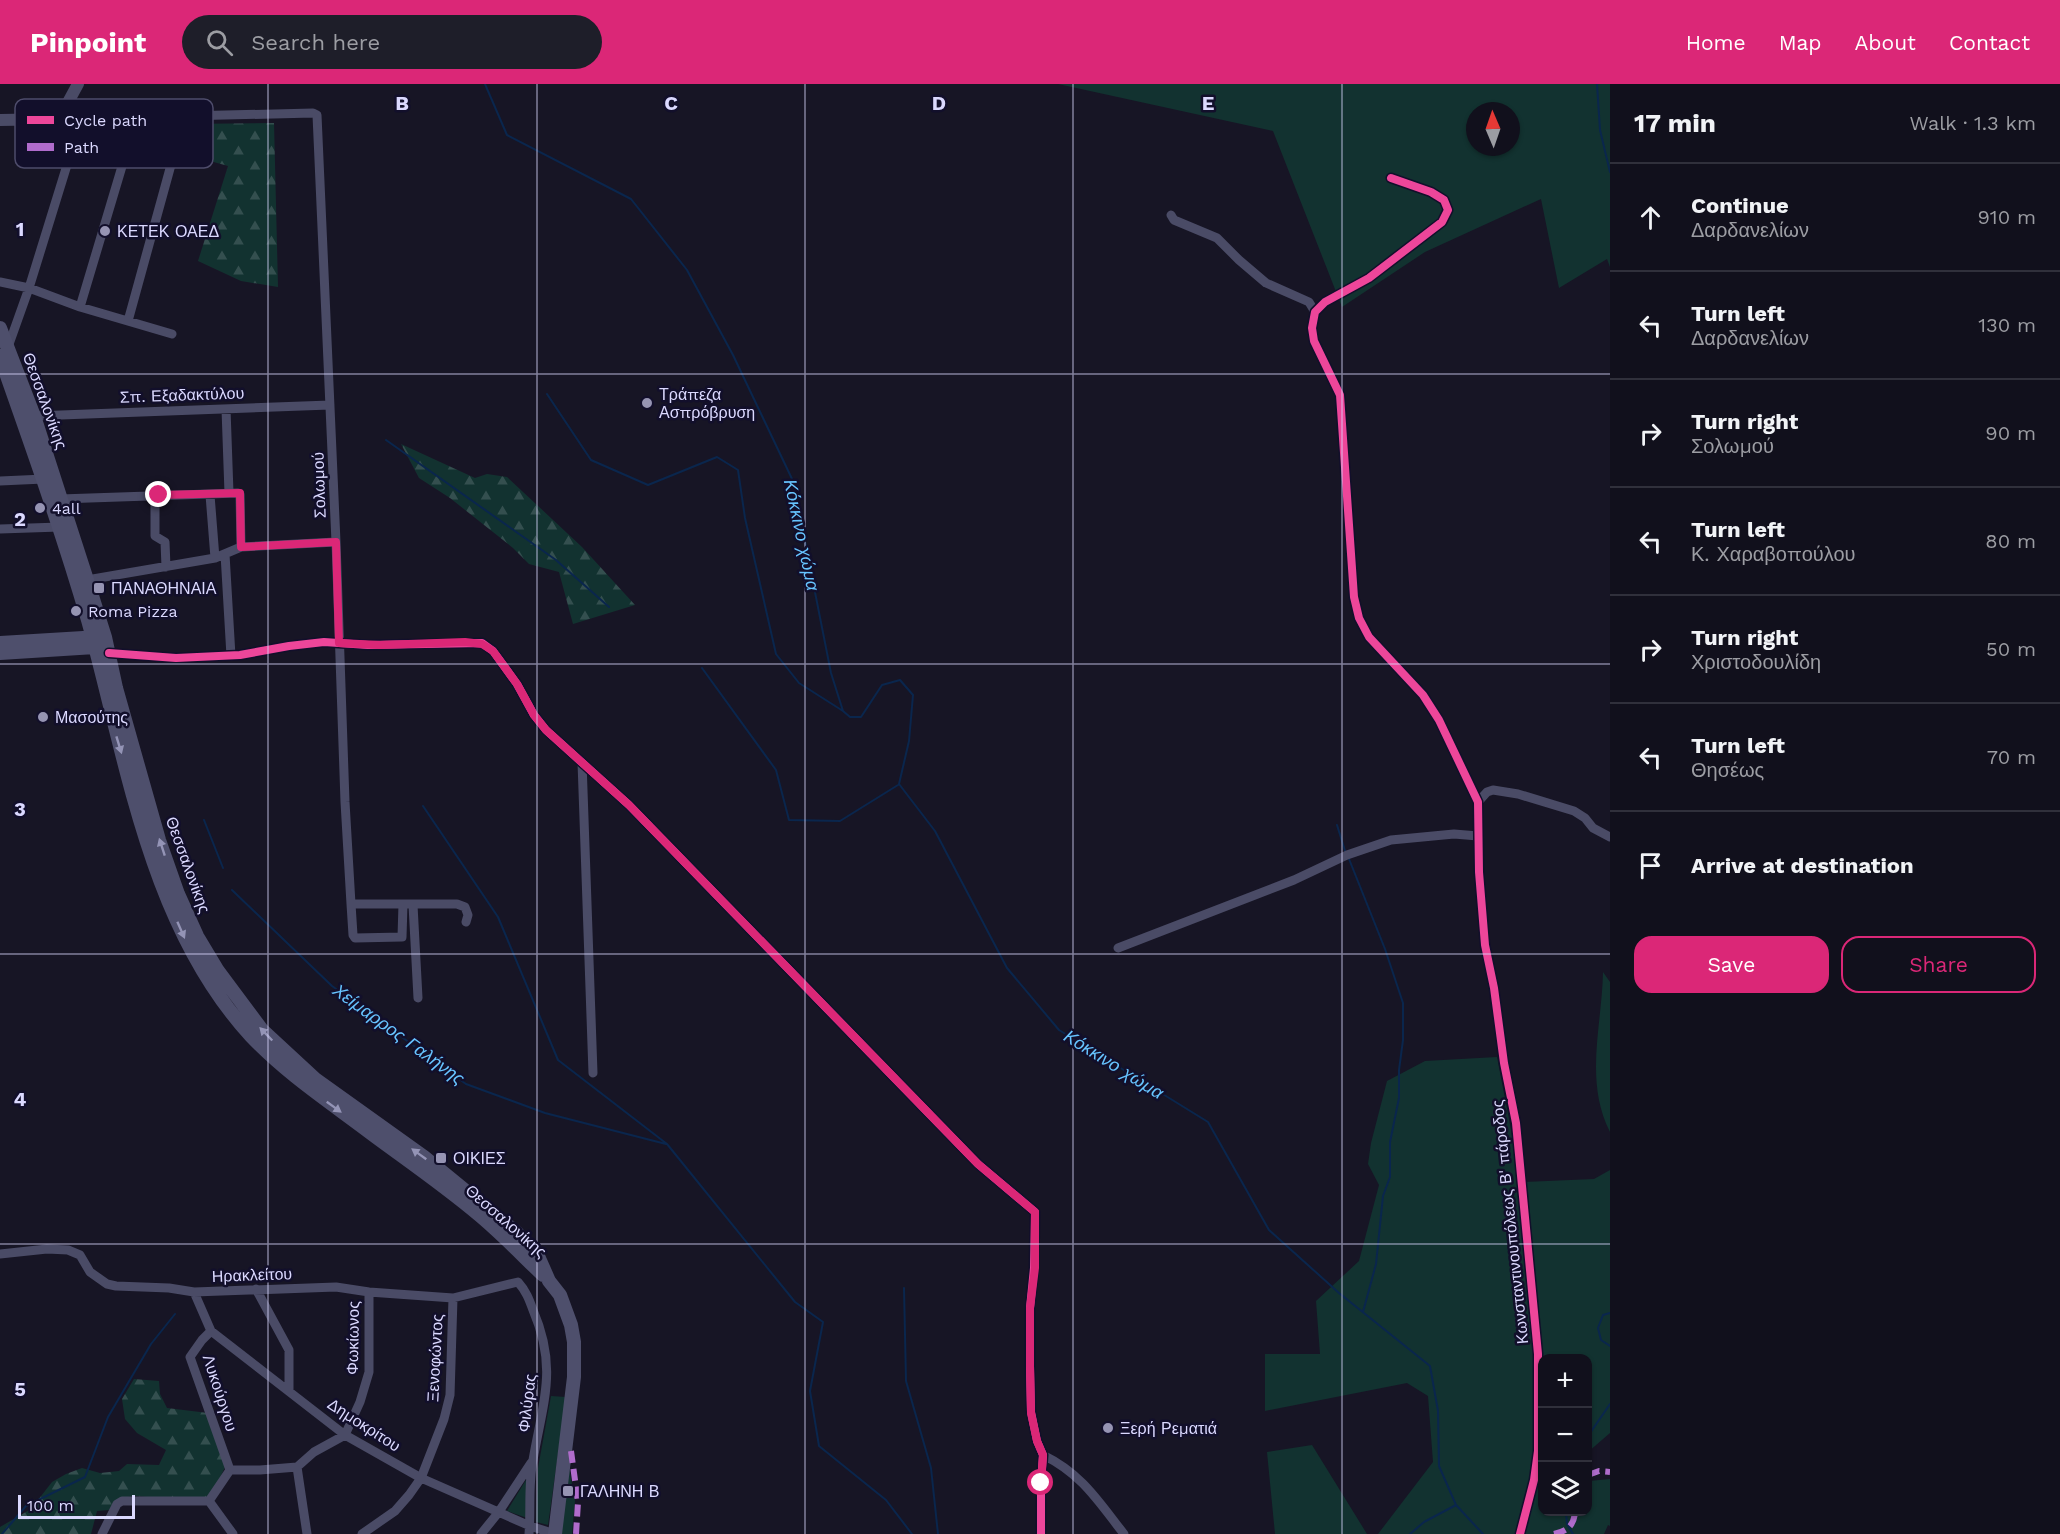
<!DOCTYPE html>
<meta charset="utf-8">
<style>
body{margin:0;font-family:"Work Sans",sans-serif;background:#1e1e29;color:#f1f3f6}
.controls{position:absolute;right:18px;bottom:18px;display:grid;overflow:hidden;border-radius:12px;box-shadow:0 2px 4px #0004}
.controls button{width:54px;height:54px;display:grid;place-items:center;padding:0;border:0;border-bottom:2px solid #30303b;background:#11101c;color:#f1f3f6;font:30px sans-serif}
.compass{position:absolute;left:1466px;top:18px;width:54px;height:54px;border-radius:50%;background:#11101c;box-shadow:0 2px 4px #0004;rotate:358deg}
.scale{position:absolute;left:18px;bottom:15px;width:117px;box-sizing:border-box;padding-left:6px;border:3px solid #dbd9ff;border-top:0;font-size:16px;line-height:21px;white-space:nowrap;color:#dbd9ff;-webkit-text-stroke:4px #120f2b;paint-order:stroke}
.stop{position:absolute;width:18px;height:18px;margin:-14px;border:4px solid #db2777;border-radius:50%;background:#fff}
.stop.end{background:#db2777;border-color:#fff;box-shadow:0 2px 6px #0008}
.list{margin:0;padding:0;list-style:none}
h2{display:flex;justify-content:space-between;align-items:center;height:78px;margin:0;padding:0 24px;font-size:26px}
h2 small{font-size:20px;font-weight:400;color:#9c9da3}
.list li{display:grid;grid-template-columns:39px 1fr auto;gap:18px;align-items:center;box-sizing:border-box;height:108px;padding:0 24px;border-top:2px solid #30303b}
.list b{display:block;font-size:22px;white-space:nowrap}
.list p{margin:0;font-size:20px;white-space:nowrap;color:#9c9da3}
.list em{font-size:20px;font-style:normal;color:#9c9da3}
.actions{display:flex;gap:12px;padding:18px 24px}
.actions a{flex:1;padding:14px 0;border:2px solid #db2777;border-radius:18px;text-align:center;font-size:21px;color:#db2777}
.actions .main{background:#db2777;color:#fff}
.icon{flex:none;width:33px;height:33px;fill:none;stroke:currentColor;stroke-width:2;stroke-linecap:round;stroke-linejoin:round}
.map{position:relative;flex:none;width:1610px;height:1450px;overflow:hidden}
header{display:flex;align-items:center;gap:36px;box-sizing:border-box;height:84px;padding:0 30px;background:#db2777;color:#fff}
header strong{font-size:28px}
nav{display:flex;gap:33px;margin-inline-start:auto;font-size:21px}
.search{width:420px;height:54px;background:#1e1e29;display:flex;align-items:center;gap:15px;box-sizing:border-box;padding:0 21px;border-radius:33px;color:#9c9da3;font-size:22px}
main{display:flex}
aside{flex:1;background:#11101c}
.map>svg:first-child{display:block}
.green{fill:#123230;fill-rule:evenodd}
.forest{fill:url(#forest-firs)}
.lines{fill:none;stroke-linecap:round;stroke-linejoin:round}
.stream{stroke:#0a264d;stroke-width:2}
.minor{stroke:#4a4b66;stroke-width:9}
.tertiary{stroke:#4a4b66;stroke-width:12}
.secondary{stroke:#4e4f6c;stroke-width:14}
.quiet{stroke:#b06ccc;stroke-width:6;stroke-dasharray:12 6;stroke-linecap:butt}
.cycleway-casing{stroke:#120f2b;stroke-width:11}
.cycleway{stroke:#ed469a;stroke-width:8}
.oneway{fill:#9494b6}
.route{stroke:#db2777;stroke-width:8}
.grid{fill:none;stroke:#dbd9ff;stroke-width:1.5;stroke-opacity:0.55}
.poi-dot{fill:#9694b3;stroke:#120f2b;stroke-width:2}
.labels{text-anchor:middle;dominant-baseline:central;stroke-width:5;stroke-linejoin:round;paint-order:stroke}
.poi-label{font-size:16px;fill:#dbd9ff;stroke:#120f2b;text-anchor:start}
.street-label{font-size:16px;fill:#dbd9ff;stroke:#120f2b}
.water-label{font-size:18px;font-style:italic;fill:#67c4ff;stroke:#120f2b}
.key{fill:#120f2b;stroke:#4e4c6b;stroke-width:1.5}
.key-label{font-size:16px;fill:#dbd9ff}
.grid-label{font-size:20px;text-anchor:middle;font-weight:bold;fill:#dbd9ff;stroke:#120f2b;stroke-width:5;stroke-linejoin:round;paint-order:stroke}
</style>
<header>
<strong>Pinpoint</strong>
<div class="search"><svg class="icon" aria-label="search" viewBox="0 0 24 24"><circle cx="10" cy="10" r="6"/><path d="M15 15l6 6"/></svg>Search here</div>
<nav><a>Home</a><a>Map</a><a>About</a><a>Contact</a></nav>
</header>
<main>
<div class="map">
<svg width="1610" height="1450" viewBox="0 0 1610 1450">
<defs>
<pattern id="forest-firs" width="22" height="20" patternUnits="userSpaceOnUse" patternTransform="scale(1.5)"><rect width="22" height="20" fill="#123230"/><path d="M5 1l3.5 6h-7zM16 11l3.5 6h-7z" fill="#344f4f"/></pattern>
</defs>
<rect width="100%" height="100%" fill="#171525"/>
<path class="green" d="M1058 0H1610V183L1607 175 1559 204 1541 115 1425 168 1342 223 1273 47ZM1475 27H1511V63H1475Z
M1603 888 1610 898V1048C1584 997 1602 942 1603 888Z
M1497 973 1521 1098 1594 1095 1610 1086V1349L1588 1368V1274H1542V1428H1588L1589 1397 1610 1395V1442L1608 1441 1604 1450H1378L1433 1378 1428 1312 1407 1299 1265 1327V1270H1320L1316 1217 1359 1177 1379 1101 1368 1080 1371 1059 1387 997 1425 977Z
M551 1312 566 1313 548 1441 536 1438 538 1384Z
M1312 1361 1367 1450H1275L1267 1368Z
M569 1383 575 1417 572 1450H561Z
M529 1391 527 1434 507 1427Z"/>
<path class="forest" d="M274 39 278 203 241 197 198 177 228 82 178 68 184 40Z
M401 360 475 394 487 390 507 393 582 463 635 521 573 540 559 488 529 480 513 464 450 414 419 394Z
M134 1295 159 1297 160 1310 167 1324 208 1329 229 1375 208 1418 135 1412C123 1413 117 1416 109 1426L97 1427 91 1450H0V1443L31 1425 52 1398 66 1390 82 1384 100 1389 119 1387 127 1380 159 1381 166 1366 137 1349 125 1335 122 1315Z"/>
<g class="lines">
<path class="stream" d="M485 0 507 51 631 115 687 186 733 271 793 397 831 589 843 627 850 633H861L882 601 900 596 913 611 909 657 899 700 935 747 1007 884 1059 946 1208 1038 1269 1146 1339 1209 1430 1282 1438 1327 1439 1382 1456 1421 1483 1450
M1597 0 1600 46 1610 88
M547 310 591 376 648 401 717 373 738 386 745 434 776 570 799 599 843 627
M386 356 556 476 609 523
M702 584 776 686 789 736 840 737 898 701
M423 722 498 833 558 976 667 1060 795 1218 823 1238 810 1307 819 1362 886 1416 912 1450
M204 736 223 784
M1337 741 1346 770
M1349 775 1385 865 1403 919V956L1399 986V1014L1390 1058V1093L1383 1112 1376 1180 1363 1228
M232 806 332 902 466 1000 545 1029 666 1060
M904 1204 906 1297 931 1384 938 1450
M1610 1229 1603 1231 1598 1244 1601 1256 1610 1262
M1588 1352 1610 1320
M1566 1428 1567 1440 1573 1450
M2 1450 26 1422 85 1393 108 1333 151 1260 175 1230
M1410 1450 1424 1438 1456 1421"/>
<path class="minor" d="M59 35 313 29 317 31 336 458 345 718 351 820H457L465 823 468 831 466 838
M1391 94 1431 108 1444 116 1448 126 1442 138 1369 194 1325 218 1315 228 1312 244 1314 257 1340 311 1354 513 1359 534 1369 553 1423 611 1439 636 1478 718 1479 788 1485 861 1494 904 1504 979 1516 1039 1538 1270V1367L1534 1396 1520 1450
M1171 131 1174 136 1217 154 1239 176 1266 199 1309 218 1315 228
M0 198 29 204 80 223 172 250
M80 223 129 59
M128 237 174 70
M8 263 29 204 76 52
M226 325 229 409
M34 332 330 321
M0 397 44 395
M153 411 155 418V452L165 458 166 483
M210 411 215 474
M60 415 238 409 240 410 241 463
M0 445 60 443
M225 470 231 572
M87 496 215 474 241 463 336 458
M109 569 176 574 240 571 289 562 324 558 368 561 482 559 493 567 517 600 534 631 546 646 629 721 978 1080 1035 1128 1034 1184 1030 1224V1282L1031 1328 1037 1357 1043 1371 1041 1399V1450
M582 678 593 989
M1478 718 1487 708 1493 706 1518 710 1574 727 1585 734 1593 744 1610 753
M351 820 353 851 355 854 402 853 403 820
M413 821 418 914
M1118 864 1294 796 1347 771 1391 756 1454 750 1478 752
M0 1170 47 1165 68 1166 80 1171 90 1188 107 1200 116 1202 169 1204 194 1208 336 1203 369 1208 453 1214 518 1198C526 1207 529 1215 533 1226 558 1284 543 1318 533 1376 528 1400 531 1426 529 1450
M256 1205 289 1266V1306
M194 1208 211 1247 345 1351 421 1394 530 1442 555 1450
M211 1247 202 1256 190 1273 230 1386
M1043 1371C1082 1390 1098 1417 1124 1450
M297 1383 307 1450
M230 1386H260L297 1383 314 1368 345 1351 360 1318 369 1288V1208
M209 1417 233 1450
M209 1417 230 1386
M102 1450 117 1420 122 1417H209
M362 1450 395 1427 409 1411 421 1394 444 1335 450 1311 453 1214
M481 1450 498 1429 531 1379"/>
<path class="tertiary" d="M0 36 59 35 78 0"/>
<path class="secondary" d="M0 244 34 332 87 496 105 553 116 604 159 756 178 810 197 852 218 887 262 946 315 995 424 1073 517 1149 538 1172 549 1197 560 1211 571 1241 574 1258V1293L555 1450
M0 272C31 360 62 447 88 536 127 676 149 841 251 952 289 992 333 1020 376 1053 410 1078 446 1103 478 1130 501 1149 522 1171 543 1191
M0 559 100 553
M0 569 95 563"/>
<path class="quiet" d="M571 1367 578 1418 576 1450
M1588 1391 1599 1387 1610 1388
M1554 1450C1567 1447 1574 1442 1575 1428"/>
<defs>
<path id="cycleway" d="M1391 94 1431 108 1444 116 1448 126 1442 138 1369 194 1325 218 1315 228 1312 244 1314 257 1340 311 1354 513 1359 534 1369 553 1423 611 1439 636 1478 718 1479 788 1485 861 1494 904 1504 979 1516 1039 1538 1270V1367L1534 1396 1520 1450
M109 569 176 574 240 571 289 562 324 558 368 561 482 559 493 567 517 600 534 631 546 646 629 721 978 1080 1035 1128 1034 1184 1030 1224V1282L1031 1328 1037 1357 1043 1371 1041 1399V1450"/>
</defs>
<use href="#cycleway" class="cycleway-casing"/>
<use href="#cycleway" class="cycleway"/>
</g>
<defs><path id="oneway-solid" d="M-6-.8H1V-3.2L6.5 0L1 3.2V.8H-6Z" transform="scale(1.5)"/></defs>
<g class="oneway">
<use href="#oneway-solid" transform="translate(119 661) rotate(73)"/>
<use href="#oneway-solid" transform="translate(162 763) rotate(-108)"/>
<use href="#oneway-solid" transform="translate(181 846) rotate(66)"/>
<use href="#oneway-solid" transform="translate(266 950) rotate(-134)"/>
<use href="#oneway-solid" transform="translate(334 1023) rotate(36)"/>
<use href="#oneway-solid" transform="translate(419 1070) rotate(-144)"/>
</g>
<g class="lines">
<path class="route" d="M159 411 240 409 241 463 336 458 339 559 380 561 465 558 482 560 493 567 517 600 534 631 546 646 629 721 978 1080 1035 1128V1184L1030 1224V1282L1031 1329 1037 1357 1043 1371 1041 1399"/>
</g>
<path class="grid" d="M268 0V1450M537 0V1450M805 0V1450M1073 0V1450M1342 0V1450M0 290H1610M0 580H1610M0 870H1610M0 1160H1610"/>
<g class="poi-dot">
<circle cx="105" cy="147" r="6"/>
<circle cx="647" cy="319" r="6"/>
<circle cx="40" cy="424" r="6"/>
<rect x="93" y="498" width="12" height="12" rx="3"/>
<circle cx="76" cy="527" r="6"/>
<circle cx="43" cy="633" r="6"/>
<rect x="435" y="1068" width="12" height="12" rx="3"/>
<circle cx="1108" cy="1344" r="6"/>
<rect x="562" y="1401" width="12" height="12" rx="3"/>
</g>
<g class="labels">
<g class="poi-label">
<text x="117" y="147">ΚΕΤΕΚ ΟΑΕΔ</text>
<text x="659" y="310">Τράπεζα<tspan x="659" dy="18">Ασπρόβρυση</tspan></text>
<text x="52" y="424">4all</text>
<text x="111" y="504">ΠΑΝΑΘΗΝΑΙΑ</text>
<text x="88" y="527">Roma Pizza</text>
<text x="55" y="633">Μασούτης</text>
<text x="453" y="1074">ΟΙΚΙΕΣ</text>
<text x="1120" y="1344">Ξερή Ρεματιά</text>
<text x="580" y="1407">ΓΑΛΗΝΗ Β</text>
</g>
<g class="street-label">
<text transform="translate(182 311) rotate(-2)">Σπ. Εξαδακτύλου</text>
<text transform="translate(45 317) rotate(70)">Θεσσαλονίκης</text>
<text transform="translate(319 401) rotate(-92)">Σολωμού</text>
<text transform="translate(188 781) rotate(70)">Θεσσαλονίκης</text>
<text transform="translate(506 1137) rotate(41)">Θεσσαλονίκης</text>
<text transform="translate(1510 1138) rotate(-96)">Κωνσταντινουπόλεως Β' πάροδος</text>
<text transform="translate(252 1191) rotate(-2)">Ηρακλείτου</text>
<text transform="translate(353 1254) rotate(-89)">Φωκίωνος</text>
<text transform="translate(435 1274) rotate(-87)">Ξενοφώντος</text>
<text transform="translate(220 1309) rotate(72)">Λυκούργου</text>
<text transform="translate(527 1319) rotate(-83)">Φιλύρας</text>
<text transform="translate(364 1341) rotate(33)">Δημοκρίτου</text>
</g>
<g class="water-label">
<text transform="translate(802 451) rotate(78)">Κόκκινο χώμα</text>
<text transform="translate(399 950) rotate(36)">Χείμαρρος Γαλήνης</text>
<text transform="translate(1114 980) rotate(32)">Κόκκινο χώμα</text>
</g>
</g>
<rect x="15" y="15" width="198" height="69" rx="9" class="key"/>
<rect x="27" y="32" width="27" height="8" fill="#ed469a"/>
<rect x="27" y="59" width="27" height="8" fill="#b06ccc"/>
<g class="key-label">
<text x="64" y="42">Cycle path</text>
<text x="64" y="69">Path</text>
</g>
<g class="grid-label">
<text x="402" y="26">B</text>
<text x="671" y="26">C</text>
<text x="939" y="26">D</text>
<text x="1208" y="26">E</text>
<text x="20" y="152">1</text>
<text x="20" y="442">2</text>
<text x="20" y="732">3</text>
<text x="20" y="1022">4</text>
<text x="20" y="1312">5</text>
</g>
</svg>
<div class="controls">
<button>+</button>
<button>−</button>
<button><svg class="icon" aria-label="layers" viewBox="0 0 24 24"><path d="M12 4l9 5-9 5-9-5zM3 14l9 5 9-5"/></svg></button>
</div>
<svg class="compass" viewBox="-18 -18 36 36"><path d="M0-13l5 13h-10z" fill="#e53935"/><path d="M0 13l5-13h-10z" fill="#9c9da3"/></svg>
<div class="scale">100 m</div>
<div class="stop" style="left:1041px;top:1399px"></div>
<div class="stop end" style="left:159px;top:411px"></div>
</div>
<aside>
<h2>17 min<small>Walk · 1.3 km</small></h2>
<ul class="list">
<li><svg class="icon" aria-label="ahead" viewBox="0 0 24 24"><path d="M12 20V5M6 11l6-6 6 6"/></svg><div><b>Continue</b><p>Δαρδανελίων</p></div><em>910 m</em></li>
<li><svg class="icon" aria-label="left" viewBox="0 0 24 24"><path d="M17 20v-9H6M10 6l-5 5 5 5"/></svg><div><b>Turn left</b><p>Δαρδανελίων</p></div><em>130 m</em></li>
<li><svg class="icon" aria-label="right" viewBox="0 0 24 24"><path d="M7 20v-9h11M14 6l5 5-5 5"/></svg><div><b>Turn right</b><p>Σολωμού</p></div><em>90 m</em></li>
<li><svg class="icon" aria-label="left" viewBox="0 0 24 24"><path d="M17 20v-9H6M10 6l-5 5 5 5"/></svg><div><b>Turn left</b><p>Κ. Χαραβοπούλου</p></div><em>80 m</em></li>
<li><svg class="icon" aria-label="right" viewBox="0 0 24 24"><path d="M7 20v-9h11M14 6l5 5-5 5"/></svg><div><b>Turn right</b><p>Χριστοδουλίδη</p></div><em>50 m</em></li>
<li><svg class="icon" aria-label="left" viewBox="0 0 24 24"><path d="M17 20v-9H6M10 6l-5 5 5 5"/></svg><div><b>Turn left</b><p>Θησέως</p></div><em>70 m</em></li>
<li><svg class="icon" aria-label="arrive" viewBox="0 0 24 24"><path d="M6 21V4h12l-3 4 3 4H6"/></svg><div><b>Arrive at destination</b></div></li>
</ul>
<div class="actions"><a class="main">Save</a><a>Share</a></div>
</aside>
</main>
